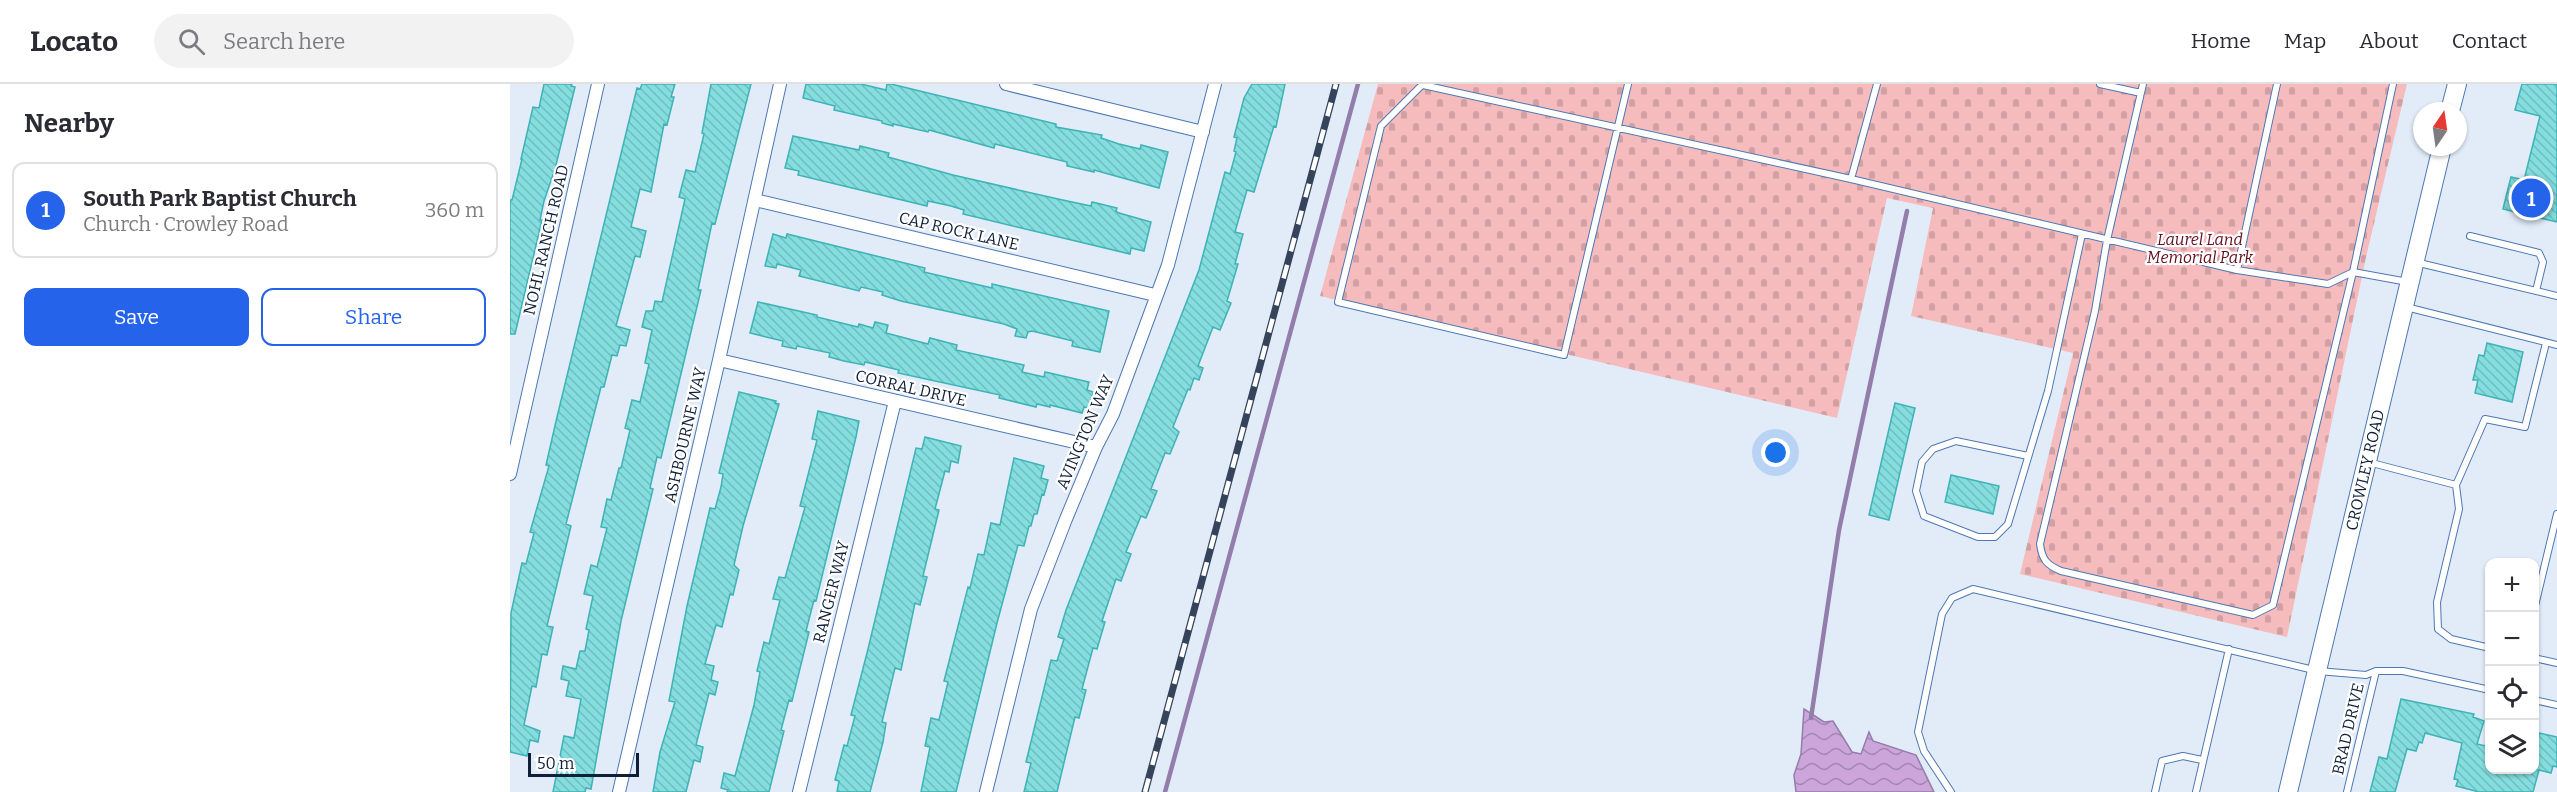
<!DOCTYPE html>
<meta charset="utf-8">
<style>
body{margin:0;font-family:Bitter,serif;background:#f2f2f3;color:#2b2b33}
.controls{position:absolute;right:18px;bottom:18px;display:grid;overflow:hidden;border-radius:12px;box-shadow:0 2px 4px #0004}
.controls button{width:54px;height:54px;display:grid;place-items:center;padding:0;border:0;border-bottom:2px solid #e1e1e2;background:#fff;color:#2b2b33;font:30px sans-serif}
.compass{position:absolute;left:1903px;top:18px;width:54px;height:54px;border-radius:50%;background:#fff;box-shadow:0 2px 4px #0004;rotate:13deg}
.scale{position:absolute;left:18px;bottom:15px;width:111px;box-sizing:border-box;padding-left:6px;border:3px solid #0e1f37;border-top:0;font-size:16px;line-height:21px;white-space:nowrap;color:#0e1f37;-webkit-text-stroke:4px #fff;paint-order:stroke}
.you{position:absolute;left:1266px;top:369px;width:21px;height:21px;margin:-15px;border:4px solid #fff;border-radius:50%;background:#1a73e8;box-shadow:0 0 0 9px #1a73e833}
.badge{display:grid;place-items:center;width:39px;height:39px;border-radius:50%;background:#2563eb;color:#fff;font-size:20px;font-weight:700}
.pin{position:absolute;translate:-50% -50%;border:3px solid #fff;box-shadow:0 2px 6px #0006}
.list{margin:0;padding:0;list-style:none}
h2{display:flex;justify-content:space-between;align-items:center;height:78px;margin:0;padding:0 24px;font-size:26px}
h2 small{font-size:20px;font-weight:400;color:#7c7c81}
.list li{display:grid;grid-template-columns:39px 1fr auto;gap:18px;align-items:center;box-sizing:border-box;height:96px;margin:0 12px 12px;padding:0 12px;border:2px solid #e1e1e2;border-radius:12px}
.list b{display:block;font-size:22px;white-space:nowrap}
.list p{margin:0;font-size:20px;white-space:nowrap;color:#7c7c81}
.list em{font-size:20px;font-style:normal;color:#7c7c81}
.actions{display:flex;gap:12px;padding:18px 24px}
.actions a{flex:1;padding:14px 0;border:2px solid #2563eb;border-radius:12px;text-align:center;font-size:21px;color:#2563eb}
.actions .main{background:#2563eb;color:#fff}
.icon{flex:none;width:33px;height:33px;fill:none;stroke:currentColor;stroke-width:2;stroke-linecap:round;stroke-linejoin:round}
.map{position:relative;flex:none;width:2047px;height:708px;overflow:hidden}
header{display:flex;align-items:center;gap:36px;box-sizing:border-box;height:84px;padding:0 30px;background:#fff;border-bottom:2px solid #e1e1e2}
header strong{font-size:28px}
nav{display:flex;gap:33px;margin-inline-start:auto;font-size:21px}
.search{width:420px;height:54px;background:#f2f2f3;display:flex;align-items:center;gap:15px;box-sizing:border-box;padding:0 21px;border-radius:33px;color:#7c7c81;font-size:22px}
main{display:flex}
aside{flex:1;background:#fff}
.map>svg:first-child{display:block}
.cemetery{fill:url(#cemetery-stones)}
.water{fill:url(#water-waves);stroke:#937daa;stroke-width:1.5}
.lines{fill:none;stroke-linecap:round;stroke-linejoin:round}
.stream{stroke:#937daa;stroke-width:4.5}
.building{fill:url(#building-back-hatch);stroke:#3db3b5;stroke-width:1.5}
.lane-casing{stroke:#4d78b2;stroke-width:8}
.street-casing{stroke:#4d78b2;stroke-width:14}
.secondary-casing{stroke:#4d78b2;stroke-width:20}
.lane{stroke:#fff;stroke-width:6}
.street{stroke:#fff;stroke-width:12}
.secondary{stroke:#fff;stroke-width:18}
.rail-casing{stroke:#35445a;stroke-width:7}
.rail{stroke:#fff;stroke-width:4.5;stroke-dasharray:14;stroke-linecap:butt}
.labels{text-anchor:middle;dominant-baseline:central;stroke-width:4.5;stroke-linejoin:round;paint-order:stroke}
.street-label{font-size:16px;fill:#0e1f37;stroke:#fff}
.park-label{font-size:16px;font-style:italic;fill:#630f1f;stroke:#fff}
</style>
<header>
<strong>Locato</strong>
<div class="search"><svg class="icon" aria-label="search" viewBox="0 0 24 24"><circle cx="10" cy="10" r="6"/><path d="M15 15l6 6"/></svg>Search here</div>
<nav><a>Home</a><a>Map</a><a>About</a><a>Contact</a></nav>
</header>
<main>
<aside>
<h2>Nearby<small></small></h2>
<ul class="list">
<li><span class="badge">1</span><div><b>South Park Baptist Church</b><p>Church · Crowley Road</p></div><em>360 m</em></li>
</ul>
<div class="actions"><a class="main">Save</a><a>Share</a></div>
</aside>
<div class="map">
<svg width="2047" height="708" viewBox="0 0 2047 708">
<defs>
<pattern id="cemetery-stones" width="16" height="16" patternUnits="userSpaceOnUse" patternTransform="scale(1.5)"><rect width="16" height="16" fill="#f5bbbd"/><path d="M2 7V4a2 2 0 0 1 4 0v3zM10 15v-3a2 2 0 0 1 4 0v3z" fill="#d1a0a3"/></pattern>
<pattern id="water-waves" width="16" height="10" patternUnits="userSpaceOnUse" patternTransform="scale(1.5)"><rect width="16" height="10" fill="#cca5db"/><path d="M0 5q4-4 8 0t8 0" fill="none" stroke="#a486b2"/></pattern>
<pattern id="building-back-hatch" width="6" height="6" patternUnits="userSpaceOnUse" patternTransform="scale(1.5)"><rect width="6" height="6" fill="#84ddde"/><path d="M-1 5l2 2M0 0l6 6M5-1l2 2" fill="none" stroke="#71bdbf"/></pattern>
</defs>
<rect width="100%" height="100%" fill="#e2ecf9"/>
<path class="cemetery" d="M868 0H1897L1856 173 1777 553 1510 490 1563 269 1401 232 1423 124 1377 114 1327 334 810 212Z"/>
<path class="water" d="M1294 625 1314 638 1323 637 1342 668 1351 670 1359 648 1363 657 1406 671 1424 708H1286L1284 691 1291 670Z"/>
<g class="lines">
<path class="stream" d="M1301 634 1329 446 1397 127
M655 708 848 0"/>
</g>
<path class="building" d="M34 0H62L61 2 65 3 45 85 34 117 30 136H32L5 250H0V116H2L12 75H11L23 23 29 24Z
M132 0H165L161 13H164L157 41 154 40 141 108 130 105 121 143 136 147 130 173 125 172 106 242 120 246 116 262 110 261 107 272 102 271 94 303H91L56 440 61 442 37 542 43 543 37 571 32 570 26 603 22 602 14 641 30 647 28 658 20 656 17 672 0 668 1 529 12 479 16 480 24 449 20 448 39 382 36 381 47 333 127 4 130 5Z
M201 0H241L205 140 202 139 188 206H191L185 231 151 374 147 373 140 404 143 405 111 537 81 705 76 704 75 708H43L54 652 64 654 71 615 56 612 59 597 51 595 53 582 66 585 70 567H75L79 546 76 545 83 512 74 510 81 481 87 483 97 444 91 443 97 415 101 416 109 384H111L120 346 115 344 122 316 130 318 139 280 135 279 142 246 132 243 136 227H143L145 217 152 218 175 115 169 113 176 86 185 88 194 50 192 49Z
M296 0H351L376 6 377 0H381L546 40V43L592 51 591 54 609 60 630 65 631 61 658 68 649 104 584 86V88L557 82V78L485 60 484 64 419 46 418 48 383 40V42L372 39V37L324 26 325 22 293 14Z
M742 0H775L766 43 764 42 744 108 737 106 725 148 733 150 725 180H728L717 217 721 219 710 246 703 243 688 282 693 284 689 296 684 294 680 306 678 305 663 343 669 348 660 370 655 369 641 405 647 407 636 434 631 432 616 468 621 470 611 497 606 495 592 537 595 538 587 565 583 564 572 605 576 606 569 634 565 633 547 708H514L521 679 516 678 541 576 547 577 554 555 548 553 556 526 689 186 715 88 720 90 726 68 724 67 727 54 724 53 734 14Z
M2012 0H2047V138L1993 125 2001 93 2014 96 2030 32 2005 26Z
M283 52 349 66 350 62 379 69 378 73 443 91 548 115 581 122 582 118 607 124 606 127 609 129 641 138 634 167 621 164 620 170 453 130 454 126 441 122 418 117 417 122 288 91 289 87 275 84Z
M263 150 276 154 277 150 415 184 414 188 482 204V200L599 227 590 268 562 262 563 257 522 247 518 248 516 254 505 252 507 245 494 240 391 217 372 211 373 208 351 203 349 207 289 192 291 186 267 180 266 184 255 182Z
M248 218 307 231V233L348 243 349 240 363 244 365 238 378 241 376 249 418 260 420 254 447 261 446 266 514 281 512 288 534 293 535 288 579 298 577 306 583 308 579 324 574 323 572 329 540 321V323L527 320 526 323 489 314 490 311 388 289 389 286 355 278 354 281 334 277 319 273 320 269 287 262 286 265 272 262 273 257 240 249Z
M1977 259 2013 268 2002 318 1965 309 1968 296H1963L1969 271 1974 272Z
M229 308 266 317 265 319 269 320 233 442 224 481 229 486 223 511 220 510 212 543 206 541 195 580 204 582 201 596 208 598 205 611 199 609 186 661 193 663 190 678 184 676 176 708H143L150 668 165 618 159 617 177 522 200 424 205 425 211 403 213 390 209 389Z
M1385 319 1405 324 1379 436 1359 431Z
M308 327 349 337 346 353 306 517 304 516 296 547 299 548 282 617 279 616 271 646 274 647 259 708H217L218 706 211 704 214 689 225 692 244 621 250 588 247 587 254 558 259 560 270 516 263 515 269 493 275 494 295 423 290 422 307 356 302 355Z
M415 353 451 362 448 379 441 377 439 388 435 387 425 425 429 426 413 492 417 493 410 521 405 519 391 586 385 584 372 638 376 639 373 658 360 708H327L329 697 325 696 334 661 337 662 345 632 341 631 358 565 406 364 412 365Z
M504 374 534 382 531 394 538 396 534 411 532 410 527 430H524L521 442H519L514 462 508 461 487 539 446 708H411L420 663 415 662 421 634 429 636 438 598 434 597 458 503 460 504 468 470 474 471 481 439 490 441Z
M1441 391 1489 402 1483 430 1435 418Z
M1891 615 1964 630 1963 633 1974 637 1967 660 1980 663V686H2025V667L2029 649 2047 653V683L2043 682 2041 689 2029 686 2023 708H1969L1946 702 1948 696 1944 695 1952 659 1915 649 1912 659 1909 658 1906 667 1897 665 1885 708H1860L1869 673 1877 675Z"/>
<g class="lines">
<defs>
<path id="lane" d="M913 0 871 42 828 218 1054 271 1118 0
M1590 0 1631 9
M1633 0 1597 156 1585 227 1530 460C1532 476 1537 481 1551 487L1743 531 1763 521 1843 188 1898 198
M913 1 1341 95 1727 186 1818 200 1843 188 1883 0
M1341 95 1367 0
M1960 152 2029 169 2033 178 2026 207
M1905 178 2047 212
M1727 186 1767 0
M1896 223 2047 261
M1518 372 1446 357 1423 365 1412 378 1406 407 1414 432 1468 453H1485L1498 440 1538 307 1572 150
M1858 378 1946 401 1949 425 1927 518 1928 545 1941 555 1980 564
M1946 401 1975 335 2015 343 2036 259
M2024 526 2047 430
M2024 574 2047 579
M2024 616 2047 621
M1441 708 1414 667 1408 648 1432 530 1442 514 1463 505 1808 587 1856 591 1866 587H1893L1980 606
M1645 708 1652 677 1673 672 1692 676
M1686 708 1719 565
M1837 708 1866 587"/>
<path id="street" d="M496 0 693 48
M245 116 645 211
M209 276 586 363
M0 390 88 0
M109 708 209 276 270 0
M289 708 385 317
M476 708 521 525 556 435 586 363 603 330 658 181 705 0"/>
<path id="secondary" d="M1940 27 1947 0
M1778 708 1932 63"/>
</defs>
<use href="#lane" class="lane-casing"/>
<use href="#street" class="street-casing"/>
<use href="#secondary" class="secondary-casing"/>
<use href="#lane" class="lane"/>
<use href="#street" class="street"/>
<use href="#secondary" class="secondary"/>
<defs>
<path id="rail" d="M635 708 826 0"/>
</defs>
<use href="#rail" class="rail-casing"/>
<use href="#rail" class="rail"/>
</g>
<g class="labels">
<g class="street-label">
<text transform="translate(449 147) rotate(13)">CAP ROCK LANE</text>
<text transform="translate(36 156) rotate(-77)">NOHL RANCH ROAD</text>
<text transform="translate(401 304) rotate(13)">CORRAL DRIVE</text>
<text transform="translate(575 348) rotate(-67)">AVINGTON WAY</text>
<text transform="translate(175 351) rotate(-77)">ASHBOURNE WAY</text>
<text transform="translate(1855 386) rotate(-77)">CROWLEY ROAD</text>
<text transform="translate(321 508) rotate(-76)">RANGER WAY</text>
<text transform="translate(1838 645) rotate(-77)">BRAD DRIVE</text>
</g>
<g class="park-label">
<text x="1690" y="155">Laurel Land<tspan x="1690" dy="18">Memorial Park</tspan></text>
</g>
</g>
</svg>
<div class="controls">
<button>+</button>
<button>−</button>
<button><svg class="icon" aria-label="locate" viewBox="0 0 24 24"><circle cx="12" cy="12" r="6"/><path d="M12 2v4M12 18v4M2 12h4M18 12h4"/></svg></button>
<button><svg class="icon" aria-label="layers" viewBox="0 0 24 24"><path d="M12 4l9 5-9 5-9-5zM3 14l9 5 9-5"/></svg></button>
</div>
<svg class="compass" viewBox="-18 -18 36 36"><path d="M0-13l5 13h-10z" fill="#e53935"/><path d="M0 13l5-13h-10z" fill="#7c7c81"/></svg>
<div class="scale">50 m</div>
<div class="you"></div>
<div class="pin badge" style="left:2021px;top:114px">1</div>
</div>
</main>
